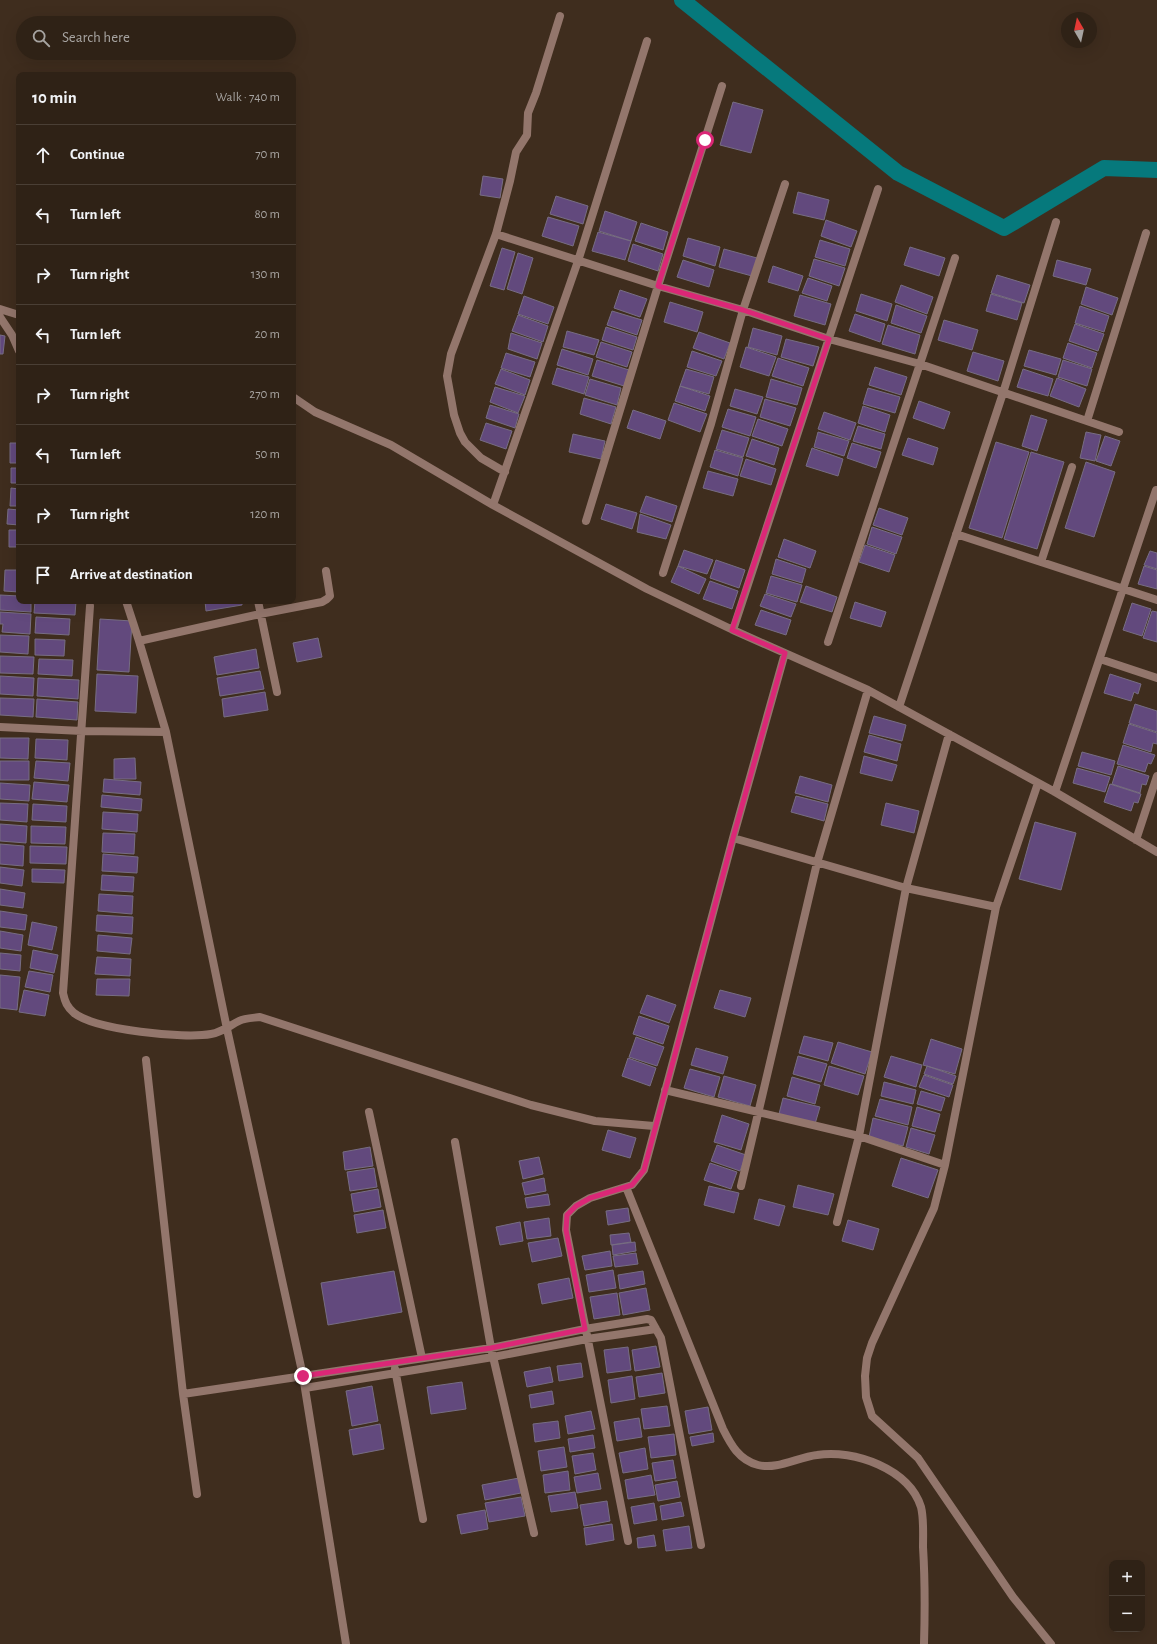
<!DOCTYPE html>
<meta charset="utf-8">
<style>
body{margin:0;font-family:"Alegreya Sans",sans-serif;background:#372a1f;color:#f1f3f6}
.controls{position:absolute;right:12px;bottom:12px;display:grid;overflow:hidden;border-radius:8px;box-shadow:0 4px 16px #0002}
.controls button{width:36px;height:36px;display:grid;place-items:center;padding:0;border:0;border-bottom:1px solid #4a3f35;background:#2f2216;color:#f1f3f6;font:20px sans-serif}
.compass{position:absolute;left:1061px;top:12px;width:36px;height:36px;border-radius:50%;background:#2f2216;box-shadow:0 4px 16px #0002;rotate:351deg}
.stop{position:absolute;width:12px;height:12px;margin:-9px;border:3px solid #db2777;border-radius:50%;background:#fff}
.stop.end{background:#db2777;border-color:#fff;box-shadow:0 1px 4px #0008}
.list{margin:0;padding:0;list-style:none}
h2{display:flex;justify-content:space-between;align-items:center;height:52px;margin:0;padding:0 16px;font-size:17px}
h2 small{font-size:13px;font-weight:400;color:#a7a4a1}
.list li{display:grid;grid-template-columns:26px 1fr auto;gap:12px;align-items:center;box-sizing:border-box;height:60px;padding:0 16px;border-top:1px solid #4a3f35}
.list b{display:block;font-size:15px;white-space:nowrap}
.list em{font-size:13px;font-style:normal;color:#a7a4a1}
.icon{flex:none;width:22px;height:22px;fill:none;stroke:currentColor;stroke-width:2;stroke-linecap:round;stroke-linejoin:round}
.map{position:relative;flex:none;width:1157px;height:1644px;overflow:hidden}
.search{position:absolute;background:#2f2216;box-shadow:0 4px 16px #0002;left:16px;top:16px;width:280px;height:44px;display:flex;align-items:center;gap:10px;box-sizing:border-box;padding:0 14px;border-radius:22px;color:#a7a4a1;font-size:15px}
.panel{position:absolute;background:#2f2216;box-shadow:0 4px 16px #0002;left:16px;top:72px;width:280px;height:532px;border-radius:8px}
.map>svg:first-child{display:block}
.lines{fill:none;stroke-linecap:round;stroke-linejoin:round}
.canal{stroke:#06797c;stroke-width:16}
.building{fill:#62497d;stroke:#776d83}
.minor{stroke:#93766c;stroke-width:8}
.route{stroke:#db2777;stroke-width:5}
</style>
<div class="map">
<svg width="1157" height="1644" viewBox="0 0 1157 1644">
<rect width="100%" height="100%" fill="#3f2d1e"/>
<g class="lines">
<path class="canal" d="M682 0 898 173 1004 228 1104 168 1157 170"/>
</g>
<path class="building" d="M733 102 763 110 751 153 720 145Z
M483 176 503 179 500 198 480 195Z
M798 192 829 200 824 220 793 213Z
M556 196 588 206 583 224 550 214Z
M605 211 637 222 631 241 599 231Z
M548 217 579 226 573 246 542 236Z
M826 220 857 231 851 247 821 236Z
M641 223 668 232 663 250 635 241Z
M598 232 631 241 625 260 592 251Z
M688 238 720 247 715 266 683 256Z
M820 240 850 249 845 266 815 257Z
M633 244 663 254 658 271 628 261Z
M910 247 945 258 939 276 904 265Z
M502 248 515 252 504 290 490 286Z
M724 249 757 258 752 276 719 267Z
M518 253 533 258 522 294 507 289Z
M814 259 845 268 839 286 809 276Z
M683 260 714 270 709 287 677 277Z
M1057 260 1091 269 1086 285 1053 276Z
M773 266 803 276 798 291 768 282Z
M997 275 1030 285 1024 303 991 293Z
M808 278 832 286 827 301 802 293Z
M901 285 933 297 927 314 895 302Z
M1086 287 1118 298 1112 315 1081 304Z
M620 290 647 299 640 317 614 308Z
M861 294 892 304 887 321 856 311Z
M991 294 1022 303 1017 320 986 311Z
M800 295 831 304 825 325 794 316Z
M524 296 554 307 548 324 518 314Z
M670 302 703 312 697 332 664 322Z
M896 305 927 316 921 333 891 323Z
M1080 306 1109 316 1104 332 1075 323Z
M612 311 642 320 637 335 607 325Z
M855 314 885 324 880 342 849 331Z
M518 315 548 326 543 342 512 331Z
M944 320 978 330 972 350 938 340Z
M1075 324 1104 334 1098 351 1069 341Z
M888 325 920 335 915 354 882 344Z
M606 327 637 337 633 350 602 340Z
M753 328 782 336 777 355 748 347Z
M567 331 599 340 594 355 563 347Z
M699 332 730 343 724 359 693 348Z
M511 333 542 343 537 359 508 349Z
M0 335 5 336 3 354H0Z
M786 339 819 347 813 366 781 357Z
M601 342 632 352 627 367 596 357Z
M1068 343 1097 353 1092 368 1063 358Z
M746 347 776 357 769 376 740 367Z
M562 349 593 359 588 375 557 365Z
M1029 350 1061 359 1056 375 1024 366Z
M692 351 722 361 716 376 687 367Z
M973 352 1004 361 998 381 967 371Z
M506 353 535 362 530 377 501 368Z
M778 358 809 368 803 386 772 376Z
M597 360 629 370 624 386 592 376Z
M1063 360 1092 369 1087 386 1058 377Z
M875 367 907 377 901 395 869 385Z
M557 368 589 377 584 394 552 384Z
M501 369 530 380 525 395 495 384Z
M686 369 714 377 709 394 680 386Z
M1023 369 1053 379 1048 396 1017 387Z
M1057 378 1086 389 1079 407 1050 396Z
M590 379 621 388 617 405 585 395Z
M771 379 802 388 797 405 766 397Z
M680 386 710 396 705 411 675 401Z
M495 387 525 396 518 413 490 402Z
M868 388 900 397 895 413 863 404Z
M735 389 763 397 757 414 730 406Z
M584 398 616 407 611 424 580 414Z
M765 399 796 408 790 426 760 417Z
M919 401 950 412 944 429 913 418Z
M674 403 707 414 700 432 668 420Z
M490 405 519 414 515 428 486 418Z
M863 406 890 415 885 432 858 423Z
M728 409 756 417 750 436 722 427Z
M633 410 666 421 660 439 627 428Z
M824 412 856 423 850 440 818 429Z
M1031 415 1047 420 1037 451 1022 446Z
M758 419 788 429 782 446 752 436Z
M486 423 512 431 506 449 480 440Z
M858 426 885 434 881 449 853 441Z
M722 430 749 438 743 457 716 449Z
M818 432 849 441 844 456 814 447Z
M1086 432 1101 435 1095 461 1080 458Z
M573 434 605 441 601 459 569 452Z
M1105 436 1120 441 1111 466 1096 461Z
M908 438 938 448 933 465 902 455Z
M752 439 779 448 774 465 746 456Z
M996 442 1029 452 1002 538 969 528Z
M10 443H19V463H10Z
M852 443 881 452 876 468 847 458Z
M812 448 843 459 838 476 806 466Z
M715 450 743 458 738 476 710 467Z
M1031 452 1064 462 1037 549 1004 539Z
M746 459 776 469 771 485 740 476Z
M1086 462 1115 472 1094 537 1065 528Z
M11 468H19V483H11Z
M708 471 738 479 733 496 703 488Z
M11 488 19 489V506H10Z
M646 496 677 506 672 522 640 512Z
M606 504 637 513 632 529 601 519Z
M879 508 908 518 902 535 873 525Z
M8 509 19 510V525L7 524Z
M640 514 671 525 666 539 637 532Z
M872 527 902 537 896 554 867 544Z
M9 530H19V547H9Z
M784 539 816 551 810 568 778 557Z
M865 545 895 555 889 572 859 562Z
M684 550 713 560 707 574 678 566Z
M1150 551 1157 553V569L1144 565Z
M776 559 806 569 802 583 772 574Z
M716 560 745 570 739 588 710 578Z
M678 566 706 579 699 594 671 582Z
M1144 566 1157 570V589L1138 584Z
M5 570H19V592L4 591Z
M771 576 802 585 797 602 766 593Z
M710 581 738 591 732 609 703 599Z
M806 586 837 597 832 612 800 602Z
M765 594 796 604 791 617 760 606Z
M0 595 19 596V601H31V612L0 610Z
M35 601H76L75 615 34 613Z
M205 601H242V605L206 611Z
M855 602 886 612 881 627 850 618Z
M1132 603 1151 609 1142 636 1123 630Z
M761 610 791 620 786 635 755 625Z
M1152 611 1157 612V642L1143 638Z
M0 612 31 614 30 634 2 632 3 624H0Z
M36 617 70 619 69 635 35 633Z
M100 619 132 621 129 672 97 670Z
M0 635 29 636 28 654 0 652Z
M318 638 322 657 297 662 293 643Z
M35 639 65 640 64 656 35 655Z
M256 649 259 668 217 675 214 657Z
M0 656 34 657 33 674 0 673Z
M39 659 73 660 72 676 38 674Z
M260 671 264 689 220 696 217 678Z
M97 674 138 676 136 713 95 711Z
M1110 674 1141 684 1138 694 1134 692 1131 701 1104 693Z
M0 676 34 678 33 696 0 694Z
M38 678 79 680 78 699 37 696Z
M265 692 268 710 224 717 222 699Z
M0 698 34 699 33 717 0 715Z
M37 699 78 702 77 720 36 717Z
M1135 704 1157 711V732L1129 723Z
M874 716 906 725 902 741 869 733Z
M1129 724 1157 733V744L1153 743 1151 752 1123 743Z
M869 735 901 744 897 761 864 752Z
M0 738H29L28 759 0 758Z
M36 739 68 740 67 760 35 758Z
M1123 745 1155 755 1151 764 1148 763 1145 772 1117 764Z
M1082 752 1115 761 1111 775 1078 766Z
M864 756 897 765 892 781 860 773Z
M135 758 136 779H114V759Z
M0 761H29V780H0Z
M36 761 70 763 68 781 34 778Z
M1118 766 1149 776 1146 785 1142 784 1140 793 1112 784Z
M1077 768 1110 777 1105 792 1073 783Z
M800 776 832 785 828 802 795 793Z
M104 779 141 782 140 795 103 792Z
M34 782 69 785 67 802 32 799Z
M0 783 30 785 29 801 0 799Z
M1110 784 1141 794 1138 803 1134 802 1131 811 1104 802Z
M102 795 142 799 141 811 101 807Z
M796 796 828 804 824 821 791 812Z
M0 803 28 804 27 822 0 820Z
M886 803 919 811 914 833 881 825Z
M33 804 67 806 66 822 32 820Z
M103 812 138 814 137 832 102 829Z
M1035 822 1076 833 1061 890 1019 879Z
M0 824 27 826 26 843 0 841Z
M31 826 66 827 65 844 31 843Z
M103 833 135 834 134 854 102 852Z
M0 844 24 846 23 866 0 864Z
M30 846 67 847 66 864 30 863Z
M103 854 138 857 137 873 102 871Z
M0 867 24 870 22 886 0 883Z
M32 869 65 870 64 883 32 882Z
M102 875 134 877 133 892 101 890Z
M0 889 25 893 23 908 0 905Z
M99 894 133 896 132 914 98 911Z
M0 911 27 915 25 930 0 927Z
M97 915 133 917 132 934 96 931Z
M32 922 57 927 52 950 28 945Z
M0 931 23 935 21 951 0 948Z
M98 935 132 938 130 954 97 951Z
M33 950 58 955 54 973 30 968Z
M0 953 21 955 20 971 0 969Z
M97 957 131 959 130 976 95 974Z
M29 971 53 975 50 992 25 987Z
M0 975 20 977 17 1010 0 1008Z
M97 979H130L129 996 96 995Z
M24 990 49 995 45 1016 19 1012Z
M720 990 751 998 745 1017 714 1008Z
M647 995 676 1005 669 1023 640 1013Z
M639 1016 669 1026 663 1044 633 1034Z
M804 1036 833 1043 828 1061 799 1053Z
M636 1037 664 1047 657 1066 629 1057Z
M931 1039 962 1049 955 1074 923 1065Z
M838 1042 872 1052 865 1074 831 1063Z
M696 1048 728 1057 723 1074 691 1065Z
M798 1056 827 1064 821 1082 793 1074Z
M891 1056 922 1065 916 1087 884 1077Z
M628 1058 656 1068 650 1086 622 1076Z
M829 1066 864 1076 858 1095 824 1085Z
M927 1066 956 1076 953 1084 924 1074Z
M690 1069 720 1077 714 1097 684 1088Z
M924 1075 953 1085 949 1097 919 1087Z
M724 1076 756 1085 750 1106 718 1097Z
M792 1077 820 1085 815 1104 787 1096Z
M884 1082 916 1090 913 1104 881 1096Z
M921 1091 945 1098 941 1111 917 1104Z
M783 1098 820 1107 815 1124 779 1114Z
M880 1099 912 1107 908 1125 875 1116Z
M917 1107 940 1114 935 1132 912 1126Z
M722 1115 749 1124 741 1150 714 1142Z
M873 1118 908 1127 903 1146 869 1137Z
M911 1128 935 1135 929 1154 906 1147Z
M608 1130 636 1138 630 1158 602 1150Z
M717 1145 746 1155 740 1171 711 1161Z
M370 1147 373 1166 345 1170 343 1152Z
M539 1157 543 1174 523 1179 519 1161Z
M901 1158 938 1170 928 1198 892 1186Z
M710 1163 737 1172 731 1189 704 1180Z
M374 1168 377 1187 350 1191 347 1172Z
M544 1178 546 1191 525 1195 522 1183Z
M798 1185 834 1194 828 1215 793 1207Z
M709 1186 739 1193 734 1213 704 1205Z
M378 1189 381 1207 354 1212 351 1194Z
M548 1194 550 1205 527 1208 525 1198Z
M759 1199 785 1206 779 1226 754 1219Z
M628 1208 630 1221 608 1225 606 1211Z
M383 1210 386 1228 357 1233 354 1215Z
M549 1218 551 1236 527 1239 524 1222Z
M848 1220 879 1229 873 1250 842 1241Z
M520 1222 523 1241 500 1245 496 1227Z
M629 1233 631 1242 611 1245 610 1235Z
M558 1238 562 1256 532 1262 528 1243Z
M635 1242 636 1251 613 1255 612 1245Z
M610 1251 612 1266 585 1270 582 1256Z
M636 1253 638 1264 615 1267 613 1256Z
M613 1270 616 1288 589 1292 586 1275Z
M394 1271 402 1312 328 1325 321 1283Z
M643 1271 645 1284 620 1289 618 1275Z
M569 1278 573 1298 542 1304 538 1284Z
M646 1288 650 1310 623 1315 619 1293Z
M617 1293 620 1315 594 1319 590 1297Z
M656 1346 660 1367 635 1371 632 1350Z
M628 1347 631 1370 607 1373 604 1350Z
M581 1363 583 1377 559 1381 557 1366Z
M550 1367 553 1382 527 1387 524 1372Z
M662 1373 665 1393 639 1397 636 1377Z
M632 1376 635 1399 611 1403 608 1380Z
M462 1382 466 1409 431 1414 427 1387Z
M372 1386 378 1421 352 1426 346 1391Z
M552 1391 554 1404 531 1408 529 1395Z
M667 1406 670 1426 644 1429 641 1409Z
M708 1407 712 1430 689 1434 685 1411Z
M591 1411 595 1429 568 1434 565 1416Z
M639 1418 642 1437 617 1441 614 1422Z
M558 1421 560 1438 535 1442 533 1424Z
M380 1424 384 1449 353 1455 349 1430Z
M713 1433 714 1442 692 1446 690 1437Z
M674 1434 676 1455 651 1458 648 1437Z
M593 1435 595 1448 570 1452 568 1439Z
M564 1447 567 1467 541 1471 538 1451Z
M645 1448 648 1469 623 1473 619 1453Z
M593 1453 596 1470 575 1474 572 1456Z
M673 1460 676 1478 655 1481 652 1463Z
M568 1471 570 1490 545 1493 543 1475Z
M598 1473 601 1489 577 1493 574 1477Z
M651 1475 655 1495 628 1499 625 1480Z
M519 1478 521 1493 485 1500 482 1485Z
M677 1481 680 1497 658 1501 655 1485Z
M575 1492 578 1508 551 1512 548 1496Z
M521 1497 525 1516 489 1522 485 1503Z
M607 1501 610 1521 584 1526 580 1505Z
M681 1502 684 1516 662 1520 660 1506Z
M654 1503 657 1520 634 1524 631 1507Z
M485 1510 488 1529 461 1534 457 1515Z
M612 1524 614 1540 586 1545 584 1528Z
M689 1526 692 1548 666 1551 663 1530Z
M654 1535 656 1546 638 1548 637 1538Z"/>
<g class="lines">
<path class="minor" d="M496 234 658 286 743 310 829 339 920 364 1119 432
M0 309 19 315
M0 317 12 335 19 351
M293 397 315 412 391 445 493 505 647 589 733 630 868 690 1055 792 1157 852
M1087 421 1146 233
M505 472 481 458 465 442 460 433 454 415 447 376 451 354 496 234 510 181 516 152 527 135 528 113 536 93 560 16
M493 505 578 261 647 41
M586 521 658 286 722 86
M956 534 1157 600
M1041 562 1072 467
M663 573 711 424 743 310 785 184
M126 601 139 641 166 732 227 1029 303 1376 346 1644
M258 601 277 692
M90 606 63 993C65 1002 67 1007 74 1013 96 1030 184 1039 211 1034 222 1032 229 1026 239 1021 245 1018 253 1018 260 1017L531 1105 595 1121 654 1126
M733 630 878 189
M139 641 260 614 322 602 327 599 330 596 326 571
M828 642 955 258
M1100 659 1157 678
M899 707 1003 393 1056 222
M0 727 82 731 166 732
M1038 783 996 907 945 1165 934 1208 872 1343 867 1358 865 1376 866 1397 872 1416 918 1458 1013 1597 1051 1644
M1055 792 1156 490
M733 838 906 888 996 907
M1136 840 1157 776
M146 1060 183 1394 197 1494
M665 1090 859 1136 945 1165
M369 1112 422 1358
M455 1142 491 1348 534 1533
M741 1186 817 863 868 690
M626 1187 723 1429C731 1445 739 1460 758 1465 777 1470 798 1457 817 1455 854 1449 909 1469 921 1507 924 1519 923 1534 923 1547 925 1579 925 1611 924 1644
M837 1222 859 1136 906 888 949 734
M395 1369 423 1519
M305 1388 493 1357 587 1339 656 1329
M183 1394 491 1348 585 1329 647 1319 651 1320 661 1338 701 1545
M628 1541 566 1230 567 1215 576 1206 590 1198 632 1185 644 1170 733 838 785 653"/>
</g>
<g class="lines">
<path class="route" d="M303 1376 491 1348 585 1329 566 1230 567 1215 576 1206 590 1198 632 1185 644 1170 733 838 785 653 732 630 829 339 743 310 658 286 705 140"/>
</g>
</svg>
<div class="controls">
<button>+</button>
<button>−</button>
</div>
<svg class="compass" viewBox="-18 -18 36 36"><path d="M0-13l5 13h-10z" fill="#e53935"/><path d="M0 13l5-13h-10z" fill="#a7a4a1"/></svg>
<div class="stop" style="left:705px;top:140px"></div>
<div class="stop end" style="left:303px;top:1376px"></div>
<div class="search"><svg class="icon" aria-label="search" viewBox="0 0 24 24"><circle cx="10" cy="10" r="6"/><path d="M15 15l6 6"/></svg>Search here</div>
<section class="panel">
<h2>10 min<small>Walk · 740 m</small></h2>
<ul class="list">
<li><svg class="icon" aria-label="ahead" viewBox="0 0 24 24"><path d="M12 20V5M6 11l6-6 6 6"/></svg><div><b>Continue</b></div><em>70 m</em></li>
<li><svg class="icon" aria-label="left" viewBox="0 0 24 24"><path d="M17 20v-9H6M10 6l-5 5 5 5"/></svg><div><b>Turn left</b></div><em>80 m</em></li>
<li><svg class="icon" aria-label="right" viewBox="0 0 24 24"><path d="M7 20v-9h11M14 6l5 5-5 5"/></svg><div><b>Turn right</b></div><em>130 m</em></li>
<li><svg class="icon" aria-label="left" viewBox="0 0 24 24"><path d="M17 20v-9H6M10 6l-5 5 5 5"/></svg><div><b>Turn left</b></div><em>20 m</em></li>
<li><svg class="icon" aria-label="right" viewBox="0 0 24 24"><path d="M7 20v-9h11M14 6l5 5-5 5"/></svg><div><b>Turn right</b></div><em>270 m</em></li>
<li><svg class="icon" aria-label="left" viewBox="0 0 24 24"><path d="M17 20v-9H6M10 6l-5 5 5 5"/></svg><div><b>Turn left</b></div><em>50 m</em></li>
<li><svg class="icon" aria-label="right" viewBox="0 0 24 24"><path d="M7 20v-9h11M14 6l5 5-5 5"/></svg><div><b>Turn right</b></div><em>120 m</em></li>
<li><svg class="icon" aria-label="arrive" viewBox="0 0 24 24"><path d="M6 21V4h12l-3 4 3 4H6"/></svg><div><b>Arrive at destination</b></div></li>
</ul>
</section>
</div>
